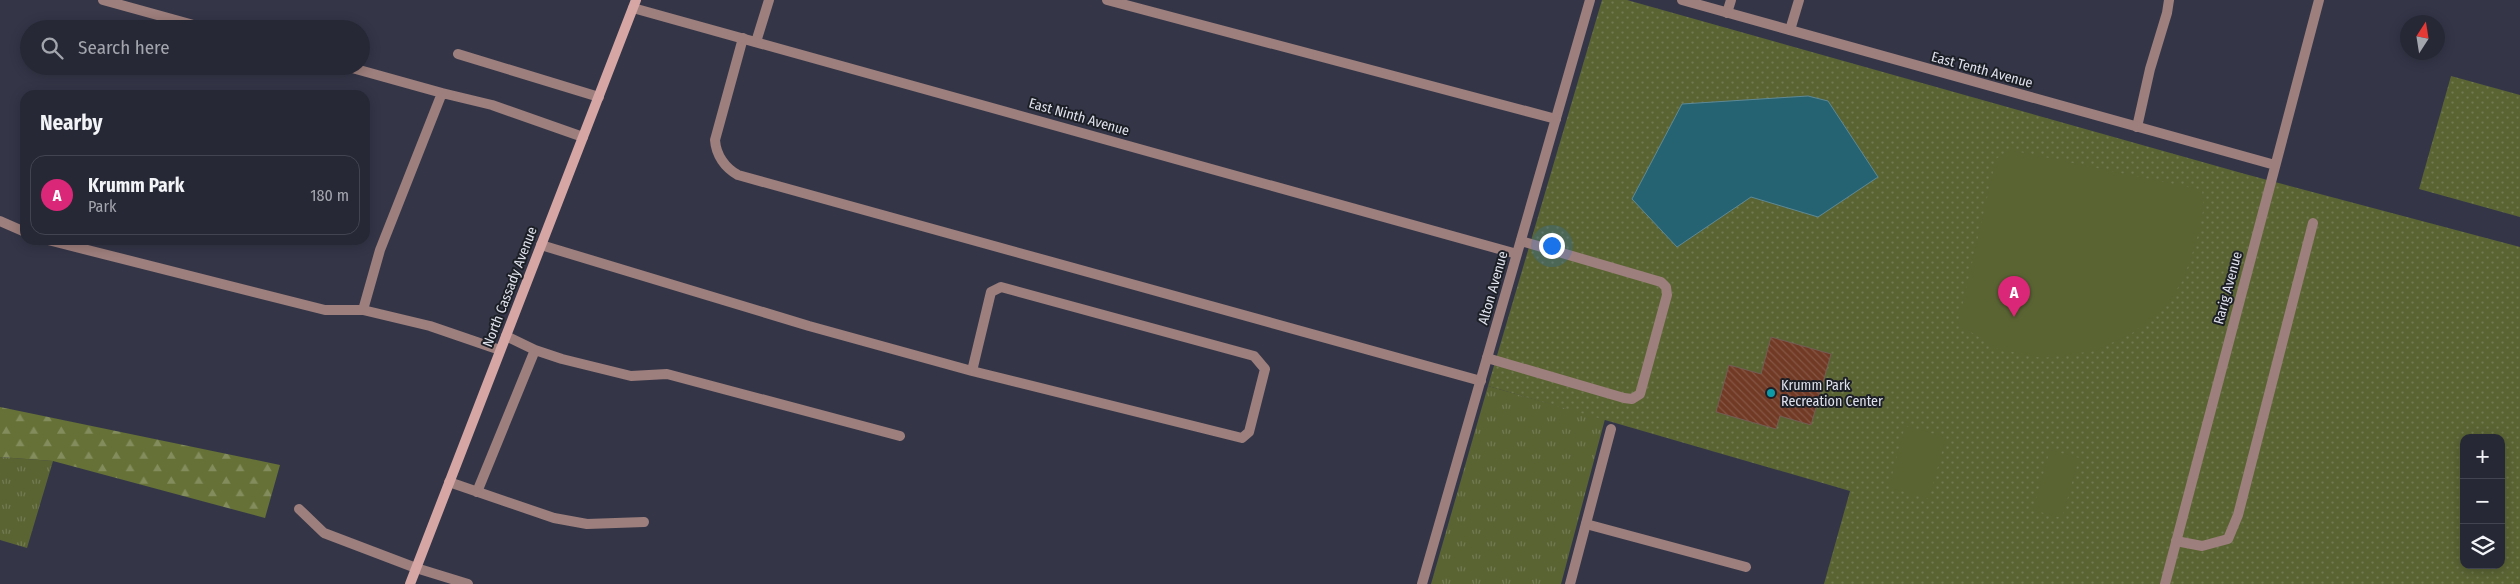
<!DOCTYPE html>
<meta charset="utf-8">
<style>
body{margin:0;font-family:"Fira Sans Condensed",sans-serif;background:#333442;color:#f1f3f6}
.controls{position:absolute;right:15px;bottom:15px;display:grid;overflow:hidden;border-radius:10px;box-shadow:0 2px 12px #0003}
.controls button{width:45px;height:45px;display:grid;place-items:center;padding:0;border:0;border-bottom:1px solid #434451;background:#272836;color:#f1f3f6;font:25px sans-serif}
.compass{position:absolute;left:2400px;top:15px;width:45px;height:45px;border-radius:50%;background:#272836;box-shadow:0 2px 12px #0003;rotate:12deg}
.you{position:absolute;left:1551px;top:245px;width:18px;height:18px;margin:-12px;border:4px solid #fff;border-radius:50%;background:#1a73e8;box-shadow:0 0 0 8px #1a73e833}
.badge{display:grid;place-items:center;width:32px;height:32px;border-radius:50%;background:#db2777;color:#fff;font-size:16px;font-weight:700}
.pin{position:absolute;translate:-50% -41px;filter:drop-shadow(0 1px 2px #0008)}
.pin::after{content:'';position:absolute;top:26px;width:18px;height:15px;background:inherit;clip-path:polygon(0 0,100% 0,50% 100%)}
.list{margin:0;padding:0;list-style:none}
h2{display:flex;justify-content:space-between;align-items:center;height:65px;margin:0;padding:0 20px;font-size:21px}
h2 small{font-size:16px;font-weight:400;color:#a4a6ad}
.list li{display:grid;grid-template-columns:32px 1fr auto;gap:15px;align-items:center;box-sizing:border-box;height:80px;margin:0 10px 10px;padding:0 10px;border:1px solid #434451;border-radius:15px}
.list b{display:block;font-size:19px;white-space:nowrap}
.list p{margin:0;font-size:16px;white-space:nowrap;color:#a4a6ad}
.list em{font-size:16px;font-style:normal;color:#a4a6ad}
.icon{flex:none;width:28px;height:28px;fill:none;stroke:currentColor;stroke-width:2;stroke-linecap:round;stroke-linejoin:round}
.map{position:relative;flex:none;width:2520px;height:584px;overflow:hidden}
.search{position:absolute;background:#272836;box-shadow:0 2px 12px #0003;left:20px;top:20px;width:350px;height:55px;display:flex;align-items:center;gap:12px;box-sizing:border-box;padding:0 18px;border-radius:28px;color:#a4a6ad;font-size:19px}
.panel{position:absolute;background:#272836;box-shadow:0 2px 12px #0003;left:20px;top:90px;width:350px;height:155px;border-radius:15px}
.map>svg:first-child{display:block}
.grass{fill:url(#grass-tufts)}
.forest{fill:url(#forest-firs)}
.park{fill:url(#park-dots);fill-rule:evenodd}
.pitch{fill:#5a6433}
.water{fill:#256372;stroke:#5d8997}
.building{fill:url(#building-back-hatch);stroke:#725d55}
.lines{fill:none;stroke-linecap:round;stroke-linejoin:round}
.service{stroke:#9d7f7d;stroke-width:10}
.minor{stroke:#9d7f7d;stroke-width:10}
.secondary{stroke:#d6a6a4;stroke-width:10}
.culture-dot{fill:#0f9aa8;stroke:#1d1f26;stroke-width:2}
.labels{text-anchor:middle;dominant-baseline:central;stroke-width:4;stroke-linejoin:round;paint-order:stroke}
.street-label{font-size:14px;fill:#dfe1ec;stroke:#1d1f26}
.poi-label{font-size:14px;fill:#dfe1ec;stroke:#1d1f26;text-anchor:start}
</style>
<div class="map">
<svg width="2520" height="584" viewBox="0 0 2520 584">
<defs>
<pattern id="grass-tufts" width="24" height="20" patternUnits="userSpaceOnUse" patternTransform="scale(1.25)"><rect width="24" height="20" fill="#5a6433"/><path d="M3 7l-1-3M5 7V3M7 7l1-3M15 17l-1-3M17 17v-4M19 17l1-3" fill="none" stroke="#717a51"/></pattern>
<pattern id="forest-firs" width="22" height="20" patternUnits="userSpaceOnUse" patternTransform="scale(1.25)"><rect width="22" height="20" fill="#657136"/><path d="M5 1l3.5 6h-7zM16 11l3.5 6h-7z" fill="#828c5d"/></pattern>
<pattern id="park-dots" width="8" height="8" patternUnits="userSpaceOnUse" patternTransform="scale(1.25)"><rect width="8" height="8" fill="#5a6433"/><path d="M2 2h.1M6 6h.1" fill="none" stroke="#717a51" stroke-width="1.8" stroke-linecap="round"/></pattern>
<pattern id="building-back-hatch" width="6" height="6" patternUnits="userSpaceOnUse" patternTransform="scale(1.25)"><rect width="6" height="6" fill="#713a25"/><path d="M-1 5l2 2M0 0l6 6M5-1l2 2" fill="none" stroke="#855645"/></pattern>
</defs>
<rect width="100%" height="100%" fill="#343648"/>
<path class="grass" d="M1488 386 1605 419 1561 584H1431Z
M0 457 53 461 27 548 0 540Z"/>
<path class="forest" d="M0 407 280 465 265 518 53 461 0 457Z"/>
<path class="park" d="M1602 0H1627L2245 174 2520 247V584H1824L1850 491 1488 386ZM2464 438H2501V565H2464Z
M2451 76 2520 95V217L2419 189Z"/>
<path class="pitch" d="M2010 150 2202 190 2204 207 2196 243 2183 280 2165 307 2131 334 2094 351 2042 358 1998 349 1958 324 1996 159Z
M1905 426 1946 437 1929 499 1889 487Z
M2050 450 2079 458 2062 518 2033 510Z"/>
<path class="water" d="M1808 96 1828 101 1878 177 1818 217 1751 197 1677 247 1632 199 1682 104Z"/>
<path class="building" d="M1771 337 1831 354 1811 425 1780 416 1776 429 1716 412 1729 365 1761 374Z"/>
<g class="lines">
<path class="service" d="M103 0 208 29
M1107 0 1556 119
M1727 13 1731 0
M1790 30 1799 0
M743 38 715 140C716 155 725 168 738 175L1481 381
M756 42 769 0
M458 54 599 97
M345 66 442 93
M2137 127 2150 69 2167 13 2169 0
M0 221 25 232
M48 240 325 310H363
M541 245 809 326 972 371 1242 438 1249 432 1265 369 1254 356 1001 287 991 292 972 371
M500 350 430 326 363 310 380 250 442 93 492 105 583 137
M535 350 562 359 631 376 667 374 900 436
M1487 358 1624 398 1632 399 1640 394 1667 295 1666 287 1661 282 1521 241
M449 482 554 518 587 524 644 522
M477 492 535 350 506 336
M299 509 324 533 416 568
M1586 524 1746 567
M2176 541 2202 546 2228 539 2238 515 2313 223"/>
<path class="minor" d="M1682 0 2275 165
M633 8 1517 254
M416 568 468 584
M1422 584 1590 0
M1570 584 1611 429
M2165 584 2319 0"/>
<path class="secondary" d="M410 584 636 0"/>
</g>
<circle class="culture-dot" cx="1771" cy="393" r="5"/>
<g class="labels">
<g class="street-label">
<text transform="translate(1982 70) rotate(15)">East Tenth Avenue</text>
<text transform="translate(1079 117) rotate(16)">East Ninth Avenue</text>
<text transform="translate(510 287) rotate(-69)">North Cassady Avenue</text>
<text transform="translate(1493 288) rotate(-74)">Alton Avenue</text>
<text transform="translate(2228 288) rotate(-75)">Rarig Avenue</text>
</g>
<g class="poi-label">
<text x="1781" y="385">Krumm Park<tspan x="1781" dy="16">Recreation Center</tspan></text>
</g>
</g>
</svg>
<div class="controls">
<button>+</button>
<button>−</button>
<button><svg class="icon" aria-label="layers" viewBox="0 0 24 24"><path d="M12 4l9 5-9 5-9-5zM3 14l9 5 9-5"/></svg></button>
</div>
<svg class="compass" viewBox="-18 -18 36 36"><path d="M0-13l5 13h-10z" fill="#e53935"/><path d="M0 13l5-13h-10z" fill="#a4a6ad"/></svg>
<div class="you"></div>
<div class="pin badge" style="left:2014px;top:317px">A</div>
<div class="search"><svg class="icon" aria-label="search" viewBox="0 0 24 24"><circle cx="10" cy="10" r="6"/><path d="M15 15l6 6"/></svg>Search here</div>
<section class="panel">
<h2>Nearby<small></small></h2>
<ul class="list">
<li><span class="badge">A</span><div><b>Krumm Park</b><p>Park</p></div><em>180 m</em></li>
</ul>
</section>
</div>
